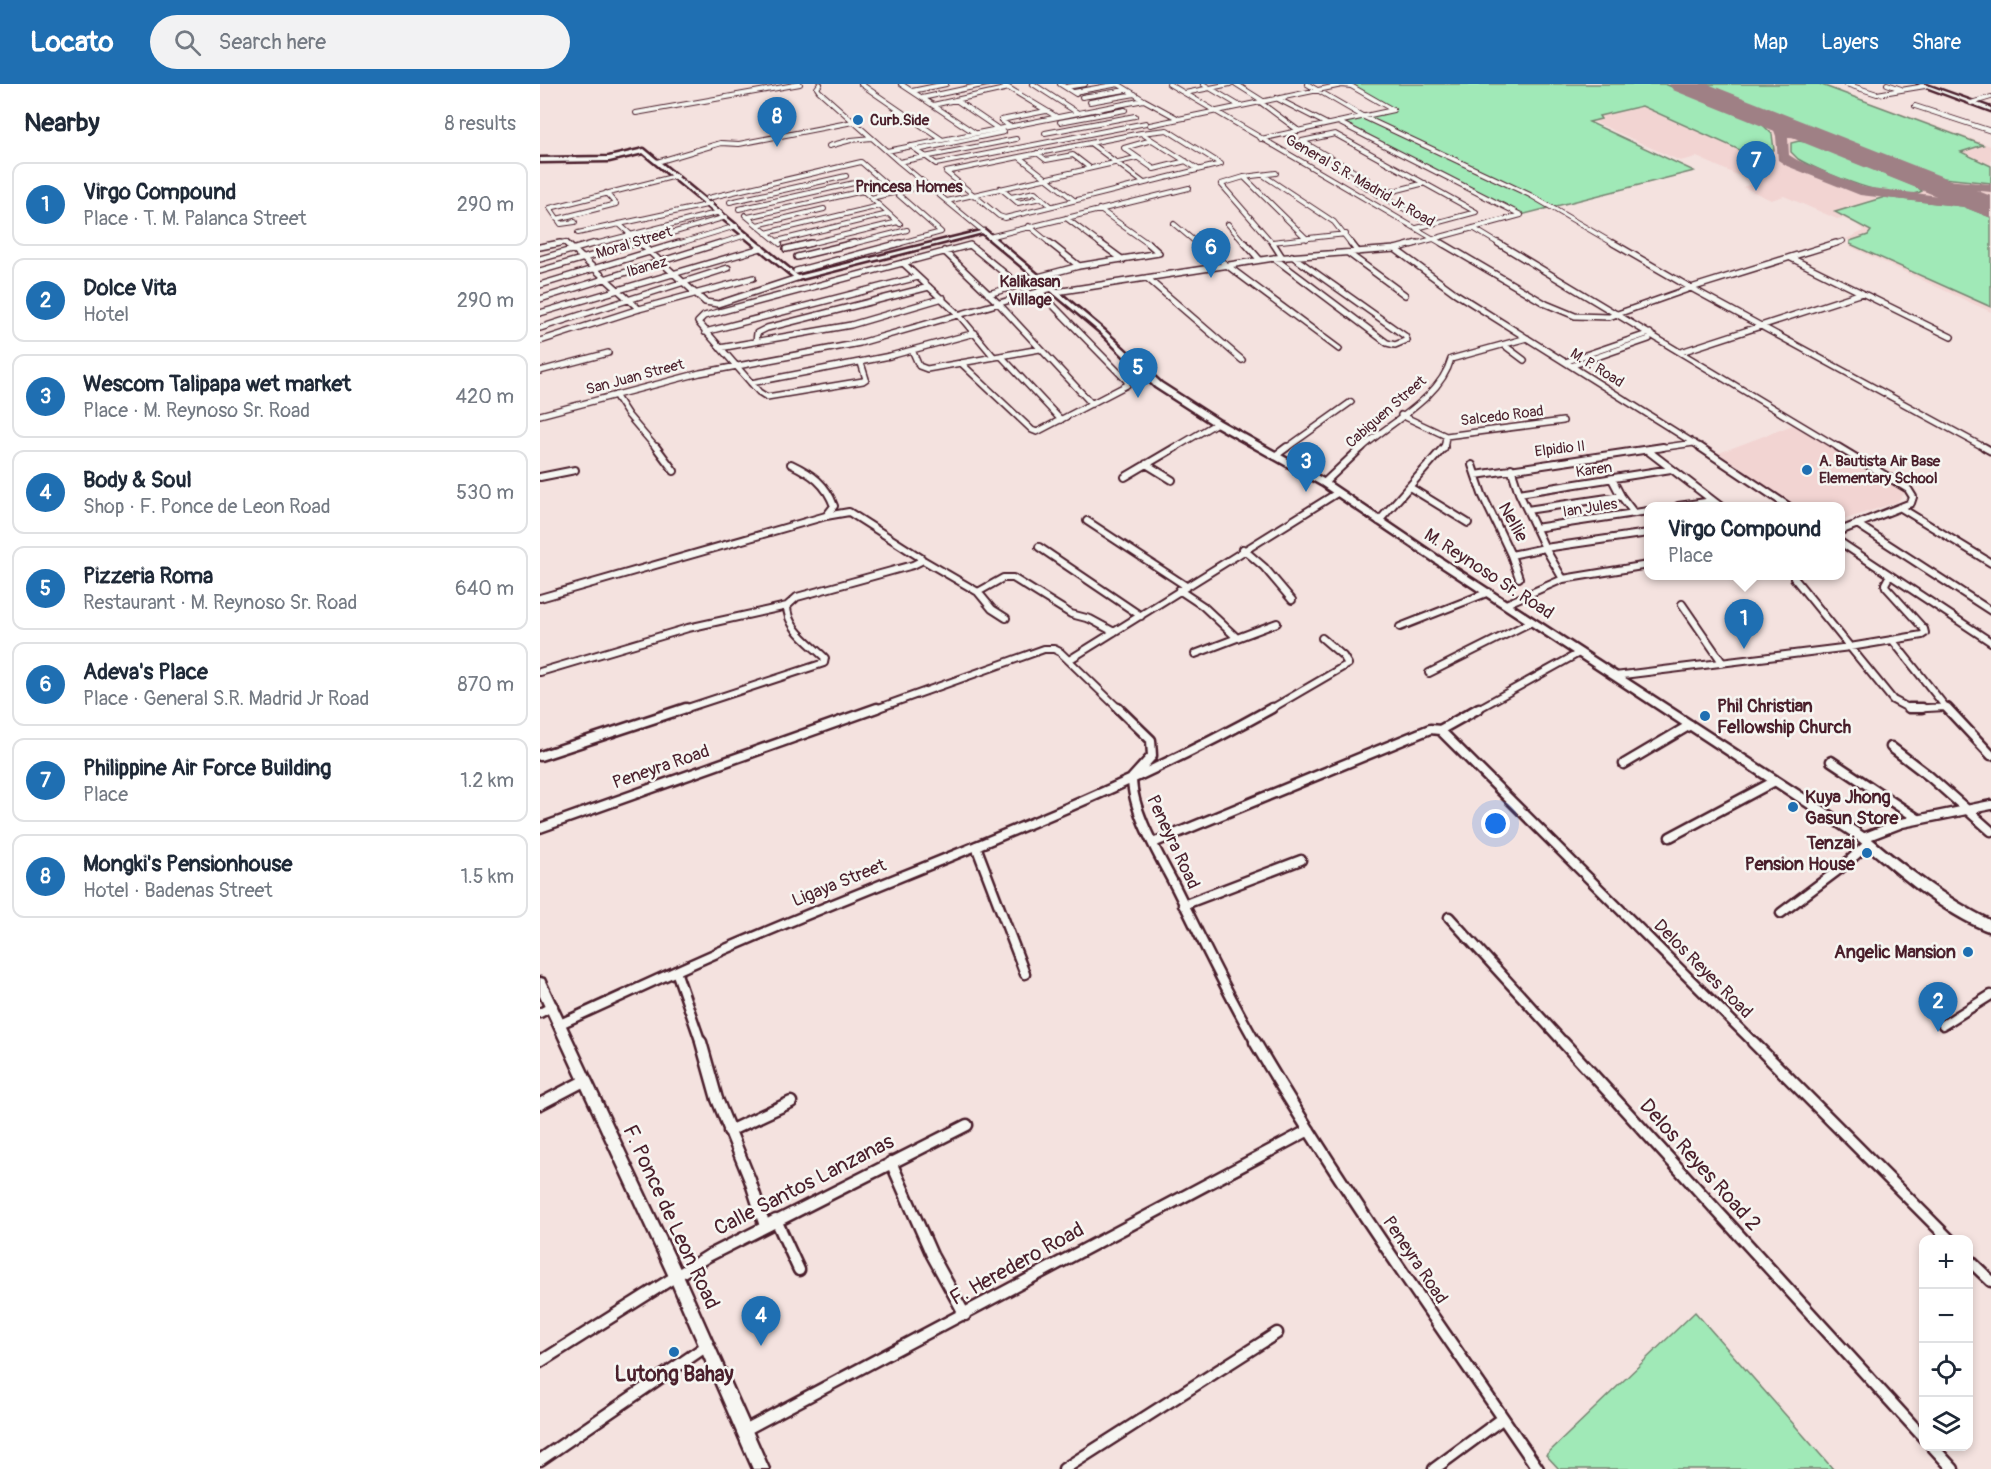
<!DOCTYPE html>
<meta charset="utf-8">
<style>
body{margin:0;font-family:Pangolin,sans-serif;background:#f2f2f3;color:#1f2937}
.controls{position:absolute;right:18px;bottom:18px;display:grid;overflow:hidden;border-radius:12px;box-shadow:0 3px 9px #0003}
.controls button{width:54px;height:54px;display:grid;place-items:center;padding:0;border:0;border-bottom:2px solid #e0e1e3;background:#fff;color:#1f2937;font:30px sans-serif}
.you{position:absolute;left:956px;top:740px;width:21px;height:21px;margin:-15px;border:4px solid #fff;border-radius:50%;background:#1a73e8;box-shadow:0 0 0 9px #1a73e833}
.badge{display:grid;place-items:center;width:39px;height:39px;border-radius:50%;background:#1f6fb2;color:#fff;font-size:20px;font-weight:700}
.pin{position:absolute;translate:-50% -50px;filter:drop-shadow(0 2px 3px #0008)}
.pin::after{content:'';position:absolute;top:32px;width:21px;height:18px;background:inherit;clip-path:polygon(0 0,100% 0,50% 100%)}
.popup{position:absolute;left:1104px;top:418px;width:201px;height:78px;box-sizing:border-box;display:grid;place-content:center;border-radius:12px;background:#fff;filter:drop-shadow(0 2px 4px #0005);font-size:20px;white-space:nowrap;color:#747a83}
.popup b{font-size:22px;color:#1f2937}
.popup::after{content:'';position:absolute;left:50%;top:100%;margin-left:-12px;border:12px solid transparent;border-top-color:#fff}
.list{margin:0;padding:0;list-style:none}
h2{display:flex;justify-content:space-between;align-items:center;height:78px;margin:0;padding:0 24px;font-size:26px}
h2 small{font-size:20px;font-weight:400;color:#747a83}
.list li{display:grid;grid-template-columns:39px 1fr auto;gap:18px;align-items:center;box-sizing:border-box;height:84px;margin:0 12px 12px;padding:0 12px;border:2px solid #e0e1e3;border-radius:12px}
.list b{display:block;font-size:22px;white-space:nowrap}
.list p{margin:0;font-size:20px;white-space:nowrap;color:#747a83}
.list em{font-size:20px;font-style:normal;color:#747a83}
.icon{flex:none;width:33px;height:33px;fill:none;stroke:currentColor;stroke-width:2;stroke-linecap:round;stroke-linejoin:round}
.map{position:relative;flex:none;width:1451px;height:1385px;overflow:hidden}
header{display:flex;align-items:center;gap:36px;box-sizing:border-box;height:84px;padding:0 30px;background:#1f6fb2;color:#fff}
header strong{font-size:28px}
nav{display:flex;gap:33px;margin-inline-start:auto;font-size:21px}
.search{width:420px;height:54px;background:#f2f2f3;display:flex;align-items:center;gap:15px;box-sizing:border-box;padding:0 21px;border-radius:33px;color:#747a83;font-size:22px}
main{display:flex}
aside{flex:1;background:#fff}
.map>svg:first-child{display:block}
.built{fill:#f2d4d2}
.green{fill:#a0e9b7;stroke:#758471;stroke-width:1.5}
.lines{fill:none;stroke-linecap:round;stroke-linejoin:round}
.taxiway{fill:#9f8085;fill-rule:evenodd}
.runway{fill:#9f8085;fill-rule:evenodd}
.street-far4-casing{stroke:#4a1f2b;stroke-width:6}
.street-far3-casing{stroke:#4a1f2b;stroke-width:8}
.street-far2-casing{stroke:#4a1f2b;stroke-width:10}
.street-far1-casing{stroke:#4a1f2b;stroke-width:13}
.street-casing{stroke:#4a1f2b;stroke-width:15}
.secondary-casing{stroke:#4a1f2b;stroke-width:5}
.street-far4{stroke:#f6f6f2;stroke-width:4}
.street-far3{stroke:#f6f6f2;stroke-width:5}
.street-far2{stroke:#f6f6f2;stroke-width:6}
.street-far1{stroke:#f6f6f2;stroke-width:8}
.street{stroke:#f6f6f2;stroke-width:10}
.secondary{fill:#f6f6f2;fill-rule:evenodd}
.poi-dot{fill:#1f6fb2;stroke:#f6f6f2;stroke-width:2}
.labels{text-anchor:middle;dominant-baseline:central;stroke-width:5;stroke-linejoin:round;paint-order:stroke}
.far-poi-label{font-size:15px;font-weight:bold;fill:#4a1f2b;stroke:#f6f6f2;text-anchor:start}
.far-street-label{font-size:15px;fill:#4a1f2b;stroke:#f6f6f2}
.far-neighbourhood-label{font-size:16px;font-weight:bold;fill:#4a1f2b;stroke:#f6f6f2}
.street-label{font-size:18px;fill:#4a1f2b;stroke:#f6f6f2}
.poi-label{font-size:18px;font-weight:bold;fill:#4a1f2b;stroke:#f6f6f2;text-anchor:start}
.near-street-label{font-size:21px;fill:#4a1f2b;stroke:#f6f6f2}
.near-poi-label{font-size:21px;font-weight:bold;fill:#4a1f2b;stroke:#f6f6f2}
</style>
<header>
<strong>Locato</strong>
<div class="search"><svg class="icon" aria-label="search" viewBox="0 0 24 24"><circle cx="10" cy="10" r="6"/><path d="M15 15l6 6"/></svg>Search here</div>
<nav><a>Map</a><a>Layers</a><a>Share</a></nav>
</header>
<main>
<aside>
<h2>Nearby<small>8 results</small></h2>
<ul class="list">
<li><span class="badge">1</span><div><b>Virgo Compound</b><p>Place · T. M. Palanca Street</p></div><em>290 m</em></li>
<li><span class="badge">2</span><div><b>Dolce Vita</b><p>Hotel</p></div><em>290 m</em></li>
<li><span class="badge">3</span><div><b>Wescom Talipapa wet market</b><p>Place · M. Reynoso Sr. Road</p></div><em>420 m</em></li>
<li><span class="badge">4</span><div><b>Body &amp; Soul</b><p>Shop · F. Ponce de Leon Road</p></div><em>530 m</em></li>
<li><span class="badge">5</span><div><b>Pizzeria Roma</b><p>Restaurant · M. Reynoso Sr. Road</p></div><em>640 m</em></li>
<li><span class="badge">6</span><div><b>Adeva's Place</b><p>Place · General S.R. Madrid Jr Road</p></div><em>870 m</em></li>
<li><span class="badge">7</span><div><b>Philippine Air Force Building</b><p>Place</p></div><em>1.2 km</em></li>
<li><span class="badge">8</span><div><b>Mongki's Pensionhouse</b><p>Hotel · Badenas Street</p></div><em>1.5 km</em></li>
</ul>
</aside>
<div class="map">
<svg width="1451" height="1385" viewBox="0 0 1451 1385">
<rect width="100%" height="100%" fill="#f4e2df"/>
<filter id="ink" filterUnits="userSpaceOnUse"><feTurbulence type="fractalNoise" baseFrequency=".0167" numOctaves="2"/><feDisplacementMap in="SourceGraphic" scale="12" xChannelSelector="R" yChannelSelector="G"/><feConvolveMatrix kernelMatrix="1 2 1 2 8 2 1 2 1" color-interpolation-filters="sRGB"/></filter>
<g filter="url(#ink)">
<path class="built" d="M1026 0H1282L1451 62V228L1309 162 1311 161 1310 157 1306 155 1324 147 1316 140 1302 134 1297 135 1244 112 1231 116 1203 103 1215 99 1157 73 1140 77 1048 35Z
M1253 341 1360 403 1365 409 1357 418 1300 437V422H1256L1179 369Z"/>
<path class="green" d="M807 0H1125L1222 40 1232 50 1234 66 1213 72 1102 22 1059 32 1061 35 1049 38 1154 87 981 131 801 37 854 25Z
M1161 0H1279L1443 61 1421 68 1451 82V99L1393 93Z
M1259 57 1270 59 1377 103 1382 107C1359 121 1280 88 1258 75L1251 68V59Z
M1345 113 1423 122 1451 133V223L1310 160V157L1328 151 1331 147 1295 128Z
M1155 1228 1293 1385H1019L1006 1371Z"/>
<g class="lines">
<path class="taxiway" d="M1237 34 1241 35 1247 47 1255 45 1273 48 1275 51 1269 55 1248 54 1249 71 1257 76 1323 103 1442 117 1449 121 1442 125 1320 111 1247 82 1238 76 1236 52 1231 38Z
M1406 96 1451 100V108L1401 103 1399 100 1401 97Z"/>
<path class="runway" d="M1129 0H1168L1451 112V134L1133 6Z"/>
<defs>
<path id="street-far4" d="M280 0 277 4 279 7 359 78 443 147
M321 0 401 55
M361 0 435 49
M462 0 517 33
M493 0 538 29
M520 0 536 10
M629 0 904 161
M663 0 700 22
M696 0 723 17
M767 0 824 33 990 111 1076 161
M1306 0 1337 10 1385 2
M1347 0 1361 5
M526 3 545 0
M372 7 406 0
M534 8 579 0
M645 9 690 0
M542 13 586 6
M382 14 447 0
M736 14 787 40
M416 16 457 44
M604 16 639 35
M550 18 595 10
M720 18 759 47
M1431 19 1451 13
M393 21 469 4
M1375 22 1451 47
M96 29 260 0
M520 38 585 26
M798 38 981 131
M610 41 802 1 811 2 853 26 721 55
M469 42 461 36 506 27
M505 49 595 32
M612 56 584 64 614 85 646 77
M550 59 601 49 658 85
M289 62 311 56 332 54
M371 62 396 80 606 39
M377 66 464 48
M347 67 604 16 578 0
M497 69 506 76 533 71 550 84
M479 73 550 59 604 99
M117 78 181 59 199 60 313 38
M359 78 476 55
M723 91 794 138 812 161
M704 93 767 155
M827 95 762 57 795 50 936 128 877 144
M827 95 817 98 891 140
M320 104 360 140
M460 104 471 113 495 108 511 122
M838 111 885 99
M471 113 478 119 501 114
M168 114 321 78 401 148 354 161
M331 114 387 101
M534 116 479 73 406 88 459 132 465 134 681 80 627 46 601 49
M407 117 596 74
M190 118 306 92
M199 125 314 99
M559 125 610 161
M205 131 240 160
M208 133 323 107
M526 134 562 161
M17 135 76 120 66 109
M35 138 21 140 10 124 136 92
M79 140 102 161
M634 140 659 161
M688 140 706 161
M217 141 284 125
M489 142 512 161
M933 144 961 161
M38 149 171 120
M226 149 339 122
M449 153 649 104
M237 157 348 130
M732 158 806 150
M12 161 25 158 28 161
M51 161 180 128
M91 161 186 133
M134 161 196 142
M175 161 206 151
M264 161 358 138
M308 161 367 146
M734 161 681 100 704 93 736 89
M871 161 981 131
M1292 161 1303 157"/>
<path id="street-far3" d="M26 159 99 225
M100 159 165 218 178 220 257 194
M510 159 539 182
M560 159 583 176
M657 159 799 265
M705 159 720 176
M733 159 742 173
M811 159 818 168
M902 159 1006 220 1035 232 1069 233 1151 204 1296 159
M958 159 1301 365
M1073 159 1151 204 1447 365
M0 163 20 159
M246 165 271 159
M855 165 915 209 1163 365
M404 167 458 219 552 320
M808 169 865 211
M257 173 314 159
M734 174 847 259 855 261 867 256 865 252 752 172
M1251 174 1411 253
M0 175 56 159
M363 179 419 231 454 273
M0 187 96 159
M256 187 360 159
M498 193 539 182 619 169 608 159
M607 194 702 276
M0 201 139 159
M516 208 734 174 855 165 877 159
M448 210 480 201
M0 215 180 159
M0 229 221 164
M0 244 188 184
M165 248 378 193
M0 257 99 225 213 194
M216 257 217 249 227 244 389 203
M964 261 984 276
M180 264 311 241 403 214
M372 266 379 282 387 285 500 265
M1141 268 1322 209
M461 272 521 336
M1025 278 1110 249
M321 279 326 295 323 297 227 313 219 308 158 238 164 232 430 161 490 210
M421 279 492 346 497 348 587 301V297L499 207
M1031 282 1109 255
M0 287 68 269
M211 299 350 272 435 249
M75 311 88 331 117 365
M0 331 160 289 320 259 512 204
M861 331 906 352
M633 365 677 339
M745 365 811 318
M821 365C850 338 900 315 911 275L987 254
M904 365 906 352 1023 337
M1112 365 1154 359"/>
<path id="street-far2" d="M116 363 134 387
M1160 363 1248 422
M1298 363 1368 405 1373 413 1371 419 1300 447
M1444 363 1451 367
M1107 366 1180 422
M735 372 747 363
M606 380 632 396
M932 381 942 410 971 471 1005 464 1023 495
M971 384 979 409 1005 464 1108 449
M936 391 1123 363
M0 393 35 386
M585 393 636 363
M784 399 822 363
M871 404 928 439
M979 409 1131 385
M1081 412 1094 429
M1138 422 1173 417
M1361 424 1451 479
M987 426 1081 412 1072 395
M286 432 309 428 381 474 379 478
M547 437 646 502
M839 437 904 363
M1317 440 1451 527
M995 444 1108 427
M1300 458 1451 558
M499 463 601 532
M703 465 724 483 752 516
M971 471 979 494
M1254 494 1353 616 1370 625 1405 623
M639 506 663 522 697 554 655 570
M438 508 463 494H473L531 530 550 535 574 548
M0 514 286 432 294 422C286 400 272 390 251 380
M966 520 1023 495 1108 481
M1142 520 1182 578
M860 543 949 508
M697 554 737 539
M1353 557 1408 626
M529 576 797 409
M0 588 148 544 247 522
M889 589 991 538
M1075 592 1310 563 1382 551 1385 549 1384 545 1346 503 1345 500 1350 491
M141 626 284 579 285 574C270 559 247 545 247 522L257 513 373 481 383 476 438 508 452 525 466 534
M333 626 504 565H514L520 568 580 626
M729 626 808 580 803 572 782 554
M936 626 1039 569"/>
<path id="street-far1" d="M578 624 611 656 612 672 592 694C592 728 620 773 636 804 662 856 687 909 716 959
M1369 624H1382
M1407 624 1451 671
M900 646 939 624
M1351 663 1389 692 1451 747
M0 672 146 624
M1291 677 1378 735
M1084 680 1150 641
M0 744 337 624
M1130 753 1235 697
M1323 754 1362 739 1451 721
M613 759 890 645 900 646 1214 959
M436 762 485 890
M643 821 761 776
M1241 829 1301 784 1329 759
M909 833 1024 959
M136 887 161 959
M0 929 13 922
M20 940C80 913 141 884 202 858 379 782 563 719 732 624
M1403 941 1451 911"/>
<path id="street" d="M161 958 177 1015 210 1096 225 1142 236 1136 259 1186
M715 958C801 1105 902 1244 998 1385
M1023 958 1384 1354
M1213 958 1410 1156
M0 1020 44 997
M189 1047 251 1018
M351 1078 392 1171 425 1231
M1428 1175 1451 1197
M0 1278 168 1172 427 1041
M203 1347 769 1046
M1392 1362 1413 1385
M0 1376 168 1261
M524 1385 737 1249
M894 1385 962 1335"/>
<path id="secondary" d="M1378 0H1384L1451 24V27Z
M104 65 258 192 445 146 565 247 621 299 680 337 787 397 905 477 1327 751C1367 785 1404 813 1451 837V848C1404 831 1357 789 1319 757L899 481 781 401 674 341 615 303 561 249 442 149 257 196 103 69 69 77 0 78V74L69 73Z
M0 894 4 895 141 1187 229 1385H213L131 1197 0 912Z"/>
</defs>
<use href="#street-far4" class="street-far4-casing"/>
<use href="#street-far3" class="street-far3-casing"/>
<use href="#street-far2" class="street-far2-casing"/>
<use href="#street-far1" class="street-far1-casing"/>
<use href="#street" class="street-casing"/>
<use href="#secondary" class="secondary-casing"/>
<use href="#street-far4" class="street-far4"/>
<use href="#street-far3" class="street-far3"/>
<use href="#street-far2" class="street-far2"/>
<use href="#street-far1" class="street-far1"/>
<use href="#street" class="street"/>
<use href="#secondary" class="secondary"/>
</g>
</g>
<g class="poi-dot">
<circle cx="318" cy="36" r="6"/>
<circle cx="1267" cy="386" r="6"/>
<circle cx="1165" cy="632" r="6"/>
<circle cx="1253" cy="723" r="6"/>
<circle cx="1327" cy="769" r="6"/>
<circle cx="1428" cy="868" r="6"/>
<circle cx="134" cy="1268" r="6"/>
</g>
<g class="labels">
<g class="far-poi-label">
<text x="330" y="36">Curb.Side</text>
<text x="1279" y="377">A. Bautista Air Base<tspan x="1279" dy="17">Elementary School</tspan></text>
</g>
<g class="far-street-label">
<text transform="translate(820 97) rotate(30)">General S.R. Madrid Jr Road</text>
<text transform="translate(94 159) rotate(-17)">Moral Street</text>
<text transform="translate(107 183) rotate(-16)">Ibanez</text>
<text transform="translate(1057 284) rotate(32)">M. P. Road</text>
<text transform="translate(95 293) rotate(-15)">San Juan Street</text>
<text transform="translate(846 328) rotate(-41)">Cabiguen Street</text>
<text transform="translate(962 332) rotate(-7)">Salcedo Road</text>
<text transform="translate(1020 365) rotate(-7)">Elpidio II</text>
<text transform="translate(1054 386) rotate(-8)">Karen</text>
<text transform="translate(1050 424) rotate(-9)">Ian Jules</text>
</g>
<g class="far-neighbourhood-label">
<text x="369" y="103">Princesa Homes</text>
<text x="490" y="198">Kalikasan<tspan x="490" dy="18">Village</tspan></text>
</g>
<g class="street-label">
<text transform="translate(973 438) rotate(61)">Nellie</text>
<text transform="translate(949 490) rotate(33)">M. Reynoso Sr. Road</text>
<text transform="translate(121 683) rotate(-19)">Peneyra Road</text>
<text transform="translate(633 758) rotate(65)">Peneyra Road</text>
<text transform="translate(299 799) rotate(-22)">Ligaya Street</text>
<text transform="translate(1163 885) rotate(45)">Delos Reyes Road</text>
<text transform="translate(875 1176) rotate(56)">Peneyra Road</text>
</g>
<g class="poi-label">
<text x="1177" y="622">Phil Christian<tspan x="1177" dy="21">Fellowship Church</tspan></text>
<text x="1265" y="713">Kuya Jhong<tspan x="1265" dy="21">Gasun Store</tspan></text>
<text x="1315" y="759" text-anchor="end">Tenzai<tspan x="1315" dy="21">Pension House</tspan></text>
<text x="1416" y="868" text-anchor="end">Angelic Mansion</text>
</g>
<g class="near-street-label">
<text transform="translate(1160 1081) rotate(48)">Delos Reyes Road 2</text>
<text transform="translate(264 1101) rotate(-27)">Calle Santos Lanzanas</text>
<text transform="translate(131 1133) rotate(65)">F. Ponce de Leon Road</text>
<text transform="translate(477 1180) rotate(-29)">F. Heredero Road</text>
</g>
<g class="near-poi-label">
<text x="134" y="1290">Lutong Bahay</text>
</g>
</g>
</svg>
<div class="controls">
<button>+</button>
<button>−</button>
<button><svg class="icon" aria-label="locate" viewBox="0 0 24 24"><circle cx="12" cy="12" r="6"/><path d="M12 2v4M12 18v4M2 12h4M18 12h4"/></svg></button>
<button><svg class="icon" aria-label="layers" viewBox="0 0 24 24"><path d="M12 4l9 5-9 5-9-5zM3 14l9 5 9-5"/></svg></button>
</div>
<div class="you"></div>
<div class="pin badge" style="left:1204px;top:565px">1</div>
<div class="popup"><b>Virgo Compound</b>Place</div>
<div class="pin badge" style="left:1398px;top:948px">2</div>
<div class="pin badge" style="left:766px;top:408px">3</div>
<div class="pin badge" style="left:221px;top:1262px">4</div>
<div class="pin badge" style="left:598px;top:314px">5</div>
<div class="pin badge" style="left:671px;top:194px">6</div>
<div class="pin badge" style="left:1216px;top:107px">7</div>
<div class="pin badge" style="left:237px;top:63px">8</div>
</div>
</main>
